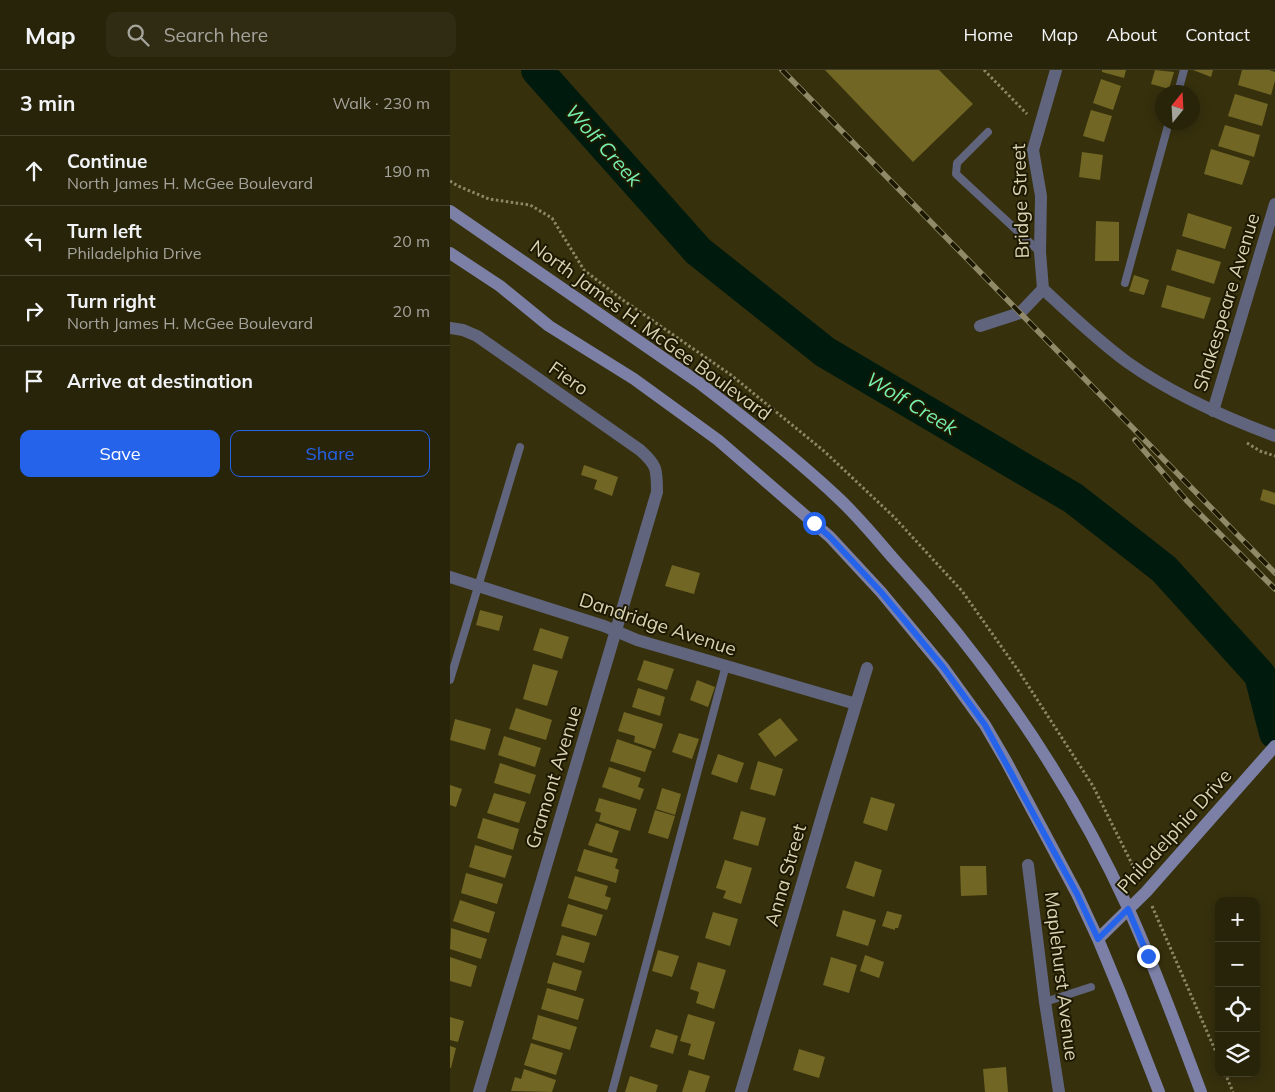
<!DOCTYPE html>
<meta charset="utf-8">
<style>
body{margin:0;font-family:Mulish,sans-serif;background:#302c13;color:#f1f3f6}
.controls{position:absolute;right:15px;bottom:15px;display:grid;overflow:hidden;border-radius:10px;box-shadow:0 2px 12px #0003}
.controls button{width:45px;height:45px;display:grid;place-items:center;padding:0;border:0;border-bottom:1px solid #44412b;background:#28240a;color:#f1f3f6;font:25px sans-serif}
.compass{position:absolute;left:705px;top:15px;width:45px;height:45px;border-radius:50%;background:#28240a;box-shadow:0 2px 12px #0003;rotate:18deg}
.stop{position:absolute;width:15px;height:15px;margin:-11px;border:4px solid #2563eb;border-radius:50%;background:#fff}
.stop.end{background:#2563eb;border-color:#fff;box-shadow:0 1px 5px #0008}
.list{margin:0;padding:0;list-style:none}
h2{display:flex;justify-content:space-between;align-items:center;height:65px;margin:0;padding:0 20px;font-size:21px}
h2 small{font-size:16px;font-weight:400;color:#a5a49c}
.list li{display:grid;grid-template-columns:32px 1fr auto;gap:15px;align-items:center;box-sizing:border-box;height:70px;padding:0 20px;border-top:1px solid #44412b}
.list b{display:block;font-size:19px;white-space:nowrap}
.list p{margin:0;font-size:16px;white-space:nowrap;color:#a5a49c}
.list em{font-size:16px;font-style:normal;color:#a5a49c}
.actions{display:flex;gap:10px;padding:15px 20px}
.actions a{flex:1;padding:11px 0;border:1px solid #2563eb;border-radius:10px;text-align:center;font-size:18px;color:#2563eb}
.actions .main{background:#2563eb;color:#fff}
.icon{flex:none;width:28px;height:28px;fill:none;stroke:currentColor;stroke-width:2;stroke-linecap:round;stroke-linejoin:round}
.map{position:relative;flex:none;width:825px;height:1022px;overflow:hidden}
header{display:flex;align-items:center;gap:30px;box-sizing:border-box;height:70px;padding:0 25px;background:#28240a;border-bottom:1px solid #44412b}
header strong{font-size:24px}
nav{display:flex;gap:28px;margin-inline-start:auto;font-size:18px}
.search{width:350px;height:45px;background:#302c13;display:flex;align-items:center;gap:12px;box-sizing:border-box;padding:0 18px;border-radius:10px;color:#a5a49c;font-size:19px}
main{display:flex}
aside{flex:1;background:#28240a}
.map>svg:first-child{display:block}
.lines{fill:none;stroke-linecap:round;stroke-linejoin:round}
.river{stroke:#001b0e;stroke-width:32}
.building{fill:#716623}
.path{stroke:#8d8766;stroke-width:3;stroke-dasharray:2.5 2.5;stroke-linecap:butt}
.service{stroke:#60647c;stroke-width:8}
.minor{stroke:#60647c;stroke-width:12}
.secondary{stroke:#7c80a7;stroke-width:12}
.rail-casing{stroke:#908a69;stroke-width:5.5}
.rail{stroke:#1d1800;stroke-width:4;stroke-dasharray:11;stroke-linecap:butt}
.route{stroke:#2563eb;stroke-width:6}
.labels{text-anchor:middle;dominant-baseline:central;stroke-width:4;stroke-linejoin:round;paint-order:stroke}
.street-label{font-size:19px;fill:#d9d3b3;stroke:#1d1800}
.water-label{font-size:20px;font-style:italic;fill:#75f0b1;stroke:#1d1800}
</style>
<header>
<strong>Map</strong>
<div class="search"><svg class="icon" aria-label="search" viewBox="0 0 24 24"><circle cx="10" cy="10" r="6"/><path d="M15 15l6 6"/></svg>Search here</div>
<nav><a>Home</a><a>Map</a><a>About</a><a>Contact</a></nav>
</header>
<main>
<aside>
<h2>3 min<small>Walk · 230 m</small></h2>
<ul class="list">
<li><svg class="icon" aria-label="ahead" viewBox="0 0 24 24"><path d="M12 20V5M6 11l6-6 6 6"/></svg><div><b>Continue</b><p>North James H. McGee Boulevard</p></div><em>190 m</em></li>
<li><svg class="icon" aria-label="left" viewBox="0 0 24 24"><path d="M17 20v-9H6M10 6l-5 5 5 5"/></svg><div><b>Turn left</b><p>Philadelphia Drive</p></div><em>20 m</em></li>
<li><svg class="icon" aria-label="right" viewBox="0 0 24 24"><path d="M7 20v-9h11M14 6l5 5-5 5"/></svg><div><b>Turn right</b><p>North James H. McGee Boulevard</p></div><em>20 m</em></li>
<li><svg class="icon" aria-label="arrive" viewBox="0 0 24 24"><path d="M6 21V4h12l-3 4 3 4H6"/></svg><div><b>Arrive at destination</b></div></li>
</ul>
<div class="actions"><a class="main">Save</a><a>Share</a></div>
</aside>
<div class="map">
<svg width="825" height="1022" viewBox="0 0 825 1022">
<rect width="100%" height="100%" fill="#36300d"/>
<g class="lines">
<path class="river" d="M87 0 248 181 375 282 623 428 714 499 810 605 825 663"/>
</g>
<path class="building" d="M375 0H489L523 34 463 92Z
M652 0H676L674 8 652 2Z
M705 0 724 2 719 19 701 14Z
M743 0H763L761 7Z
M792 0H819L825 2V11L821 25 788 15Z
M651 9 671 16 663 40 643 33Z
M785 24 818 34 812 56 778 46Z
M641 40 662 46 654 72 633 66Z
M775 55 810 65 804 87 768 76Z
M761 79 800 91 792 115 754 104Z
M632 82 653 85 650 110 629 107Z
M738 143 782 157 775 179 732 166Z
M646 151 669 152V191H645Z
M727 179 771 192 764 214 721 200Z
M684 205 699 210 694 225 679 221Z
M717 215 761 228 754 249 711 237Z
M134 395 168 407 162 426 144 419 147 410 131 405Z
M813 419 825 423V435L810 430Z
M222 495 250 503 244 524 215 516Z
M30 540 53 546 49 561 26 555Z
M90 558 119 567 112 589 83 580Z
M194 590 224 599 217 620 187 610Z
M83 594 108 601 97 636 73 629Z
M247 610 265 617 258 637 240 630Z
M188 618 215 627 210 646 182 637Z
M66 638 102 650 96 670 59 659Z
M174 642 213 654 205 679 184 672 185 666 168 661Z
M330 648 348 670 325 687 308 664Z
M5 649 41 659 35 680 0 670Z
M229 663 249 669 242 689 222 682Z
M54 666 91 678 85 697 48 685Z
M167 669 202 681 195 702 160 691Z
M268 684 294 693 287 713 261 704Z
M308 691 333 699 325 726 300 719Z
M50 693 86 705 80 724 44 713Z
M159 697 191 708 188 717 194 719 190 730 152 717Z
M0 715 12 719 6 737 0 735Z
M212 718 231 724 225 745 206 739Z
M44 723 76 732 69 753 37 743Z
M421 727 445 734 437 761 413 753Z
M149 728 187 739 180 761 149 751 151 743 145 741Z
M205 740 225 746 218 769 198 763Z
M291 741 316 748 308 776 283 769Z
M33 748 69 759 63 780 27 768Z
M146 753 169 761 162 783 138 775Z
M25 775 62 786 55 808 19 797Z
M134 779 168 789 165 798 169 800 166 813 127 801Z
M275 790 302 798 291 834 273 828 276 821 266 818Z
M405 791 432 800 424 827 396 818Z
M510 796H536L537 825 511 826Z
M16 803 53 814 47 834 11 823Z
M125 806 158 816 155 826 161 828 157 840 118 828Z
M10 830 45 842 39 863 3 851Z
M118 834 153 845 146 866 111 856Z
M393 840 426 850 418 876 386 866Z
M437 841 452 845 448 858H445V860L432 856Z
M263 842 288 849 280 876 255 868Z
M1 858 37 869 31 889 0 879Z
M112 865 140 873 134 893 106 885Z
M208 880 229 886 222 907 202 901Z
M415 885 434 892 429 908 410 901Z
M0 887 27 896 21 917 0 911Z
M381 887 407 895 399 923 373 915Z
M103 892 132 901 126 921 97 913Z
M248 892 276 900 264 939 246 933 249 922 240 919Z
M97 918 134 929 128 950 91 939Z
M238 944 265 952 254 990 238 985 241 974 230 971Z
M88 945 127 957 120 980 82 969Z
M0 947 14 951 8 972 0 970Z
M206 959 228 966 223 984 200 977Z
M81 973 113 983 106 1005 74 995Z
M0 976 6 978 1 998H0Z
M349 979 375 987 369 1008 343 1000Z
M556 997 558 1022H535L533 999Z
M74 999 106 1010 102 1022 61 1021 65 1007 71 1009Z
M239 1000 260 1006 255 1022H232Z
M180 1006 208 1015 206 1022H175Z"/>
<g class="lines">
<path class="path" d="M534 0 577 44
M0 111 8 116 39 129 80 135 102 148 134 200 170 228 281 305 374 381 444 447 512 521 570 603 643 716 689 808
M797 373 810 381 825 386
M702 836 769 989
M775 1003 783 1022"/>
<path class="service" d="M728 22 734 0
M538 62 507 93 506 104 590 182
M675 213 719 52
M0 610 70 377
M595 932 641 917
M162 1022 276 595"/>
<path class="minor" d="M593 219C620 244 647 270 677 292 722 324 774 347 825 366
M530 256 570 243 593 219 590 182 591 126 583 80 606 0
M0 258 13 260 27 266 190 380C207 395 207 399 207 422L29 1022
M763 341 825 134
M0 507 154 556 187 570 406 634
M578 795 595 932 609 1022
M291 1022 375 736 417 598"/>
<path class="secondary" d="M0 141 248 312C295 348 342 385 385 425 406 444 424 466 442 487 538 592 620 711 679 840 706 900 728 961 751 1022
M0 183 50 216 99 256 184 309 268 370 380 467 431 522 493 597 535 655 556 691 627 824 648 869 670 922 709 1022
M648 869 696 822 825 676"/>
<defs>
<path id="rail" d="M332 0 825 503
M685 370 737 431 825 519"/>
</defs>
<use href="#rail" class="rail-casing"/>
<use href="#rail" class="rail"/>
</g>
<g class="lines">
<path class="route" d="M364 453 380 467 431 522 493 597 535 655 627 824 648 869 678 839 698 886"/>
</g>
<g class="labels">
<g class="street-label">
<text transform="translate(570 131) rotate(-92)">Bridge Street</text>
<text transform="translate(776 232) rotate(-73)">Shakespeare Avenue</text>
<text transform="translate(201 260) rotate(36)">North James H. McGee Boulevard</text>
<text transform="translate(119 308) rotate(35)">Fiero</text>
<text transform="translate(208 554) rotate(18)">Dandridge Avenue</text>
<text transform="translate(103 707) rotate(-73)">Gramont Avenue</text>
<text transform="translate(724 761) rotate(-48)">Philadelphia Drive</text>
<text transform="translate(335 805) rotate(-74)">Anna Street</text>
<text transform="translate(612 906) rotate(83)">Maplehurst Avenue</text>
</g>
<g class="water-label">
<text transform="translate(154 75) rotate(48)">Wolf Creek</text>
<text transform="translate(462 333) rotate(31)">Wolf Creek</text>
</g>
</g>
</svg>
<div class="controls">
<button>+</button>
<button>−</button>
<button><svg class="icon" aria-label="locate" viewBox="0 0 24 24"><circle cx="12" cy="12" r="6"/><path d="M12 2v4M12 18v4M2 12h4M18 12h4"/></svg></button>
<button><svg class="icon" aria-label="layers" viewBox="0 0 24 24"><path d="M12 4l9 5-9 5-9-5zM3 14l9 5 9-5"/></svg></button>
</div>
<svg class="compass" viewBox="-18 -18 36 36"><path d="M0-13l5 13h-10z" fill="#e53935"/><path d="M0 13l5-13h-10z" fill="#a5a49c"/></svg>
<div class="stop" style="left:364px;top:453px"></div>
<div class="stop end" style="left:698px;top:886px"></div>
</div>
</main>
